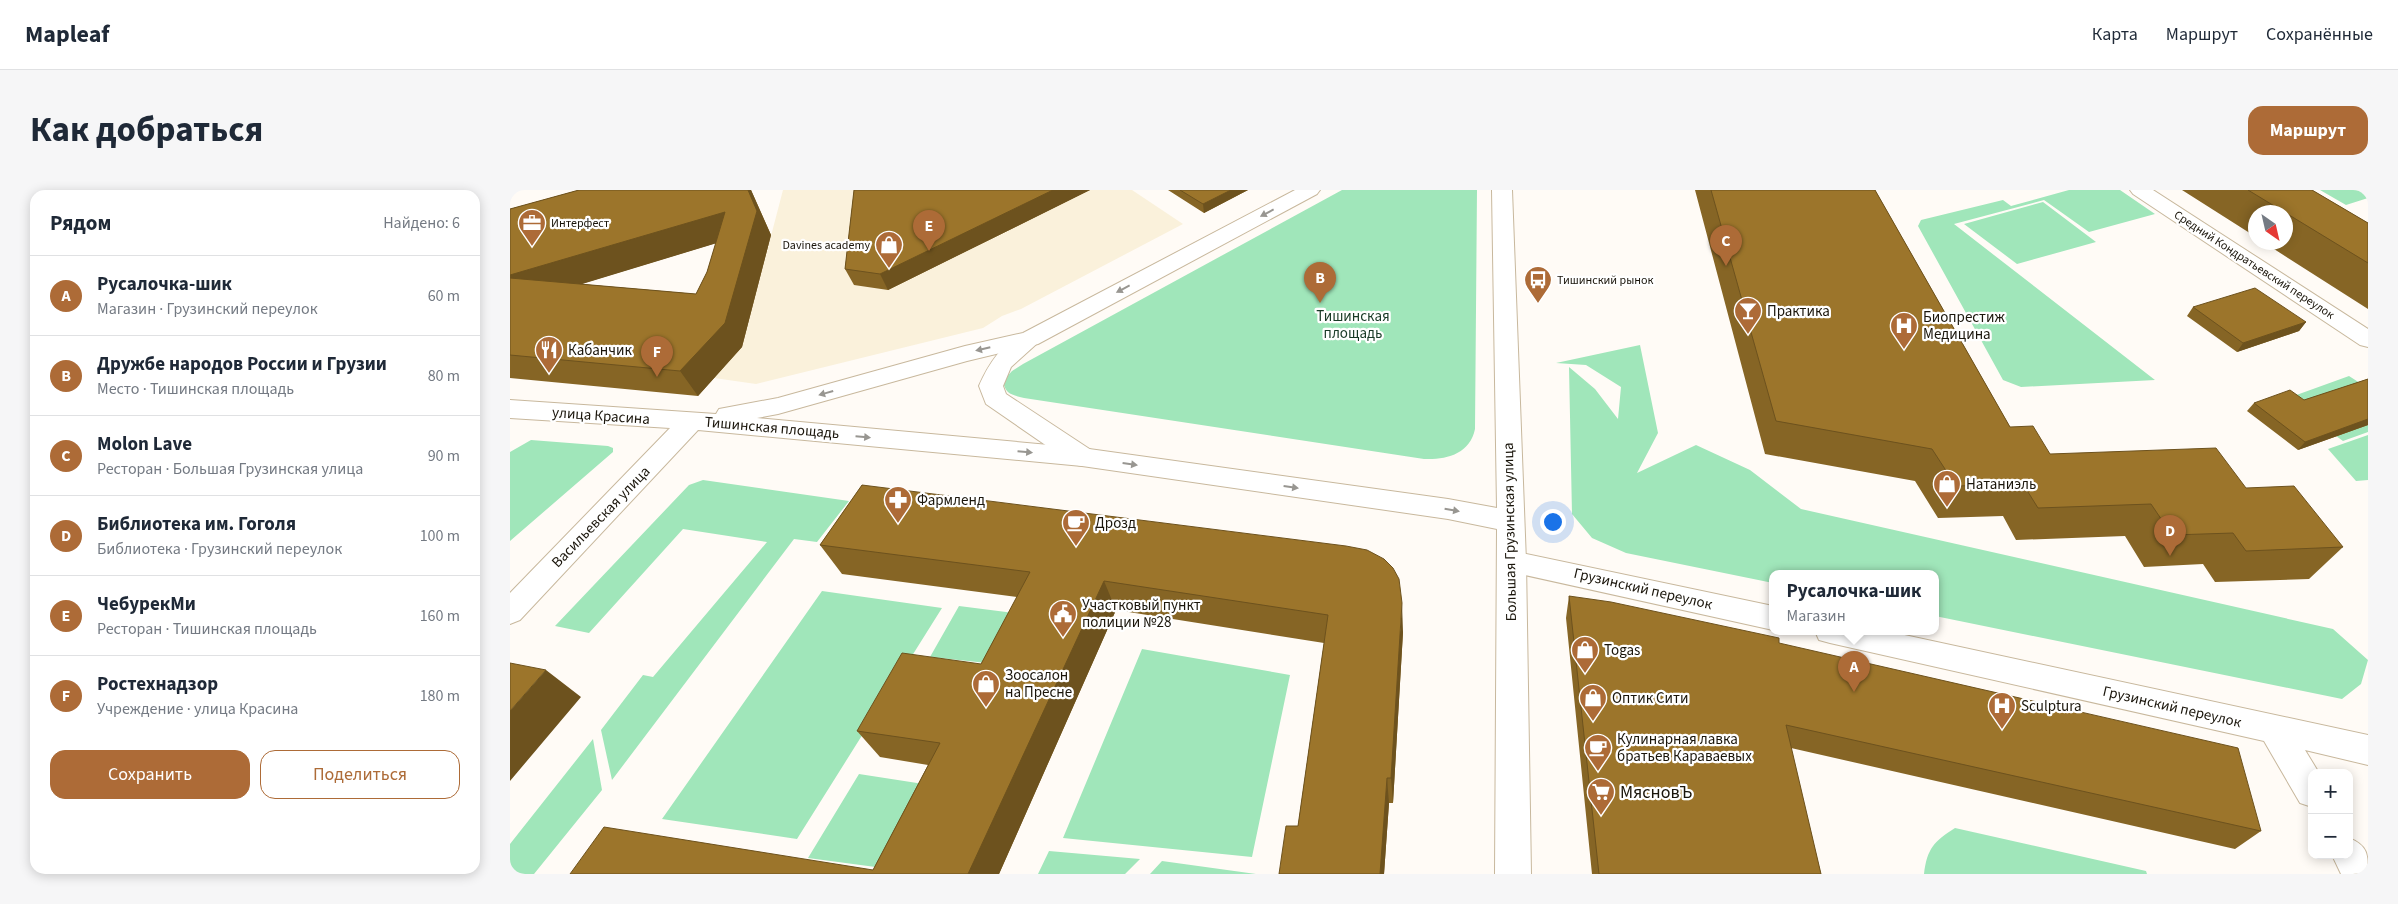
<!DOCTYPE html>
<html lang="ru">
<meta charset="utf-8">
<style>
body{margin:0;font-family:"Source Sans 3",sans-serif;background:#f6f6f7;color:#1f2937}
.controls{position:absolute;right:15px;bottom:15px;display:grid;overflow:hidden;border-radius:10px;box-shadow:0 2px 12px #0003}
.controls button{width:45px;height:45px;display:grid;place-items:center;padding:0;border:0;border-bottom:1px solid #e0e1e3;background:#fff;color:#1f2937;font:25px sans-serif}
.compass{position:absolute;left:1738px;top:15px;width:45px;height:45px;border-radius:50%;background:#fff;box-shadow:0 2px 12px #0003;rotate:146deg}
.you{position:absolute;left:1042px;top:331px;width:18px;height:18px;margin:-12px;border:4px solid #fff;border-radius:50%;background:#1a73e8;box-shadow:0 0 0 8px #1a73e833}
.badge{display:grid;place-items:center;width:32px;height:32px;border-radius:50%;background:#ad6b37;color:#fff;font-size:16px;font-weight:700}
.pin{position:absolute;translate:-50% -41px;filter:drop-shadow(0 1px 2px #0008)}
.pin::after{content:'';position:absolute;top:26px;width:18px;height:15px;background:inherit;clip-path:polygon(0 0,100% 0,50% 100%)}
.popup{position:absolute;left:1259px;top:380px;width:170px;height:65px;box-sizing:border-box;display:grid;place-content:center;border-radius:10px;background:#fff;filter:drop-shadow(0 1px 4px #0005);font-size:16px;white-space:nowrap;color:#747a83}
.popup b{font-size:19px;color:#1f2937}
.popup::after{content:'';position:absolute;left:50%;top:100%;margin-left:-10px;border:10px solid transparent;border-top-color:#fff}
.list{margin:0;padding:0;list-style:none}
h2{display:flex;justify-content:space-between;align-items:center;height:65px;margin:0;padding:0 20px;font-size:21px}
h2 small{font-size:16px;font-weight:400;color:#747a83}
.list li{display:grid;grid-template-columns:32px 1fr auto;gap:15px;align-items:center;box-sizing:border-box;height:80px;padding:0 20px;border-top:1px solid #e0e1e3}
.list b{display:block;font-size:19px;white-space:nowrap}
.list p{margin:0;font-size:16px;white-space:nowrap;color:#747a83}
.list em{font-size:16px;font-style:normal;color:#747a83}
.actions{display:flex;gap:10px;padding:15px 20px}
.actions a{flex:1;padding:11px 0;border:1px solid #ad6b37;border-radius:15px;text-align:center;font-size:18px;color:#ad6b37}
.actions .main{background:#ad6b37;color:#fff}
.map{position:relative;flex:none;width:1858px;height:684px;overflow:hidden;border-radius:15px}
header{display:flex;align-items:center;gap:30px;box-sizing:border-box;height:70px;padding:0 25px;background:#fff;border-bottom:1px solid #e0e1e3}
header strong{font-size:24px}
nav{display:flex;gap:28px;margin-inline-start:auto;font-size:18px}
.intro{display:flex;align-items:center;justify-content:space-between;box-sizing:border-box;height:120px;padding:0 30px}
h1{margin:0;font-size:35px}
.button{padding:12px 22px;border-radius:15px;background:#ad6b37;color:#fff;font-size:18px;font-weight:700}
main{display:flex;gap:30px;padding:0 30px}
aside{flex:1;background:#fff;border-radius:15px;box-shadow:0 2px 12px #0003}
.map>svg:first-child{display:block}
.commercial{fill:#faf1db}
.green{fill:#a0e6ba}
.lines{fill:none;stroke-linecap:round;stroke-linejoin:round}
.street-casing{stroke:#c8b89d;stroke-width:2}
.secondary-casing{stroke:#c8b89d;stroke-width:2}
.street{fill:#fff;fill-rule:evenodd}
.secondary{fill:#fff;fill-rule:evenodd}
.wall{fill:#866525;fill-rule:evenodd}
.shaded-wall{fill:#6d521e}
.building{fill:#9c752b;stroke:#6d521e}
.oneway{fill:#989691}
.labels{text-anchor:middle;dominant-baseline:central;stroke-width:4.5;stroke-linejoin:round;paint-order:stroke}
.far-poi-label{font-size:12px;fill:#1a150b;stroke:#fff;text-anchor:start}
.far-street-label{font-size:12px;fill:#1a150b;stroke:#fff}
.poi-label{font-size:15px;fill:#1a150b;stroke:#fff;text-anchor:start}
.park-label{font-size:15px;fill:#183a26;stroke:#fff}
.street-label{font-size:15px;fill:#1a150b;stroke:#fff}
.near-poi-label{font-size:18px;fill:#1a150b;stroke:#fff;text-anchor:start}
</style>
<header>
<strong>Mapleaf</strong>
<nav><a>Карта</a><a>Маршрут</a><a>Сохранённые</a></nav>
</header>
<div class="intro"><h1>Как добраться</h1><a class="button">Маршрут</a></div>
<main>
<aside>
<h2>Рядом<small>Найдено: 6</small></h2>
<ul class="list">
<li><span class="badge">A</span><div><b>Русалочка-шик</b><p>Магазин · Грузинский переулок</p></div><em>60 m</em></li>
<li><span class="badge">B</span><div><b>Дружбе народов России и Грузии</b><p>Место · Тишинская площадь</p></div><em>80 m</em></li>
<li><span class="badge">C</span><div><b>Molon Lave</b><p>Ресторан · Большая Грузинская улица</p></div><em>90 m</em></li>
<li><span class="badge">D</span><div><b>Библиотека им. Гоголя</b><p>Библиотека · Грузинский переулок</p></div><em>100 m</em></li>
<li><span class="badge">E</span><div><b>ЧебурекМи</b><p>Ресторан · Тишинская площадь</p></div><em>160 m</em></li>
<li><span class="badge">F</span><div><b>Ростехнадзор</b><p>Учреждение · улица Красина</p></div><em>180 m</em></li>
</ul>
<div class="actions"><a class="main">Сохранить</a><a>Поделиться</a></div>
</aside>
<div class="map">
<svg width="1858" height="684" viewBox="0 0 1858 684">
<rect width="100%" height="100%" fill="#fffbf6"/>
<path class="commercial" d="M273 0H622L673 34 511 119 492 126 473 138 246 194 204 188 232 157Z"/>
<path class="green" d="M832 0H967L965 239C960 264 936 270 914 269L514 208C502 205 495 204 493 191L502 181 513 174Z
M1559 0H1610L1645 24 1579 42 1534 10 1444 34 1645 190 1511 197 1493 190 1408 36 1411 30 1493 10 1501 16Z
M1810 0H1858V8L1836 15Z
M1533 12 1586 52 1507 74 1454 34Z
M1130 155 1148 243 1127 283 1186 255 1240 280 1291 319 1823 439 1858 470 1851 494 1832 509 1425 426V383H1263V393L1116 363 1082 348 1062 324 1059 177 1085 199 1108 229 1111 197 1076 175 1046 173Z
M1839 186 1853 195 1858 214V242L1833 251 1775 209Z
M1858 245V290L1846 291 1818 259Z
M21 250 98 256 103 258V262L0 351V262Z
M193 290 339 311 307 352 284 349 102 590 91 540 133 485 143 487 257 352 173 339 79 443 45 436 179 295Z
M312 401 432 418 287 649 152 629Z
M449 416 504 423 477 473 420 467Z
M632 459 780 485 742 667 553 648Z
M83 549 92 600 24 684H0V654Z
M349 584 420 595 373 678 298 668Z
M1445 638 1636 681 1637 684H1414C1417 659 1424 651 1445 638Z
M539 661 630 669 615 684H528Z
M652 671 746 684H640Z"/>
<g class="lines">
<defs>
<path id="street" d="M1620 0H1643L1858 139V157L1850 155 1623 4Z
M520 142 528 144 532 149 501 177 493 196 496 204 581 260 585 267 581 274 572 276 563 274 476 214 469 196C479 173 494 149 520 142Z
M1002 361 1263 416V440L992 380 988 372 992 364Z
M1305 441H1376L1858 545V575L1795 560 1809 583H1802V617L1790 613 1754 551 1320 453 1309 450Z
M1839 648C1858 656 1858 664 1858 684H1831L1822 665H1839Z"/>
<path id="secondary" d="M785 0H810L807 4 528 154 457 171 268 224 247 228 572 258 938 309 987 318 982 0H1002L1016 372 1021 684H985L987 339 938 329 572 276 188 240 10 430 0 434V403L160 238 0 228V210L206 224 209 219 268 208 455 156 513 143Z"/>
</defs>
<use href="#street" class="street-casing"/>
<use href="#secondary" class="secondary-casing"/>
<use href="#street" class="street"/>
<use href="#secondary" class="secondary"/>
</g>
<path class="wall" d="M69 0H241L261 45 232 157 188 206 0 188V19ZM206 53 197 82 186 104 71 94Z
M344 0H580L378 100 344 95 335 79Z
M658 0H738L694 23Z
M1185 0H1365L1500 237 1540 264 1736 298 1833 357 1799 389 1705 392 1693 374 1634 377 1615 346 1506 350 1493 326 1428 328 1405 291 1255 264Z
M1672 0H1802L1858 33V119L1753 52H1776V22H1746V47Z
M1683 117 1796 132 1789 141 1727 162 1677 126Z
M1858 189V235L1788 260 1737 221 1744 213 1794 210Z
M352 295 893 442 883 613H879L874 684H769L788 636 814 453 606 420 489 684H60L363 680 418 575 370 567 347 541 471 474 507 407 332 384 310 355Z
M1059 406 1751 641 1725 659 1281 558 1311 684H1082L1056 428Z"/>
<path class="shaded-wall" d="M238 0H241L261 45 232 157 188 206 170 181Z
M543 0H580L378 100 370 84Z
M721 0H738L694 23 693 14Z
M215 22 230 46 13 112 0 96V85Z
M1796 132 1789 141 1727 162 1733 153Z
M1858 229V235L1788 260 1795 252Z
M594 391 606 420 489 684H458Z
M892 413 893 442 883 613 881 588Z
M36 480 71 507 0 591V521Z
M877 588 879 613 874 684H870Z"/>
<path class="building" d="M69 0H238L247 21 215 133 170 181 0 165V88L186 104 197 82 215 22 0 85V19Z
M344 0H543L370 84 335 79Z
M670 0H721L693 14Z
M1201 0H1365L1500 237 1523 236 1540 264 1706 258 1736 298 1784 296 1833 357 1736 361 1723 343 1662 345 1641 314 1528 318 1513 294 1446 296 1422 259 1266 231Z
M1738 0H1802L1858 33V73Z
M1745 98 1796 132 1733 153 1683 117Z
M1858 189V229L1795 252 1744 213 1780 200 1794 210Z
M352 295 836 356 857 360 874 369 883 378 889 389 892 413 881 588H877L870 684H769L776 636H788L818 425 594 391 458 684H60L94 637 363 680 430 553 347 541 392 463 471 474 520 382 310 355Z
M1059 406 1101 412 1269 448V453L1728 558 1751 641 1276 535 1311 684H1089Z
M0 473 36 480 0 521Z"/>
<defs><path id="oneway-solid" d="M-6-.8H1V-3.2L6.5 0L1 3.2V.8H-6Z" transform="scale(1.25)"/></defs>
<g class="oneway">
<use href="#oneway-solid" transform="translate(757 23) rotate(152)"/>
<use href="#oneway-solid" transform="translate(613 99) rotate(152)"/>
<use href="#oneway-solid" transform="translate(473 159) rotate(167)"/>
<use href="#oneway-solid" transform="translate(316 203) rotate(164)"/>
<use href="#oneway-solid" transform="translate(353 247) rotate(5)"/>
<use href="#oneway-solid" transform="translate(515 262) rotate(5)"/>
<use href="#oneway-solid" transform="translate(620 274) rotate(8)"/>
<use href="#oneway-solid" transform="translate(781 297) rotate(8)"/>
<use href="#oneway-solid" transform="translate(942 320) rotate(10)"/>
</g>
<defs>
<symbol id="office-pin" viewBox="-11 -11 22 30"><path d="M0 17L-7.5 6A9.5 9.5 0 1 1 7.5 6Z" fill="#ad6b37" stroke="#fff"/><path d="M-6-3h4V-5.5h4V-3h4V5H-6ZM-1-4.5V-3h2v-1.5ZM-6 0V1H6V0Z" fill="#fff"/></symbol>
<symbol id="shop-pin" viewBox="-11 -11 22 30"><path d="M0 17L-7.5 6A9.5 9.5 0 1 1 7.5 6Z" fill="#ad6b37" stroke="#fff"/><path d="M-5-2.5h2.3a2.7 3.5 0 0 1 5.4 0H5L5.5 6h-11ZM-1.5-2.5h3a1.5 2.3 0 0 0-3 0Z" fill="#fff"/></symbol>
<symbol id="bus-pin" viewBox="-11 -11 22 30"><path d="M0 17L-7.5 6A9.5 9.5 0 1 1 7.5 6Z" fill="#ad6b37" stroke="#fff"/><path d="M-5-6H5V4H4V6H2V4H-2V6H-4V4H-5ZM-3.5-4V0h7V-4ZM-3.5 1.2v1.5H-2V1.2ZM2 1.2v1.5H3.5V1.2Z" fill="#fff"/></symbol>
<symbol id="bar-pin" viewBox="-11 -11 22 30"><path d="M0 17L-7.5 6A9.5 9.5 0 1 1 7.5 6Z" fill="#ad6b37" stroke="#fff"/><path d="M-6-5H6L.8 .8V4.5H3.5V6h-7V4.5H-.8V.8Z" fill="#fff"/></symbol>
<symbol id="hospital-pin" viewBox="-11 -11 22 30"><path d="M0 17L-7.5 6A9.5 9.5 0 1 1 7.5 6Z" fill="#ad6b37" stroke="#fff"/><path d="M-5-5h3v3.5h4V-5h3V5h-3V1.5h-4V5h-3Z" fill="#fff"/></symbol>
<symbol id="restaurant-pin" viewBox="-11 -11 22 30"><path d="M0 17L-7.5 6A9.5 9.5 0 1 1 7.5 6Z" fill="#ad6b37" stroke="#fff"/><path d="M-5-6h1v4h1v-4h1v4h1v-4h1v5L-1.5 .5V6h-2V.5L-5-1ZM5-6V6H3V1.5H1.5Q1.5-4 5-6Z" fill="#fff"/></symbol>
<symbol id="pharmacy-pin" viewBox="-11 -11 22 30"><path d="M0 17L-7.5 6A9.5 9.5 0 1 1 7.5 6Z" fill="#ad6b37" stroke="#fff"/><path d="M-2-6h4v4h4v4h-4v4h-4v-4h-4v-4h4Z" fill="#fff"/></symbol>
<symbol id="cafe-pin" viewBox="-11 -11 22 30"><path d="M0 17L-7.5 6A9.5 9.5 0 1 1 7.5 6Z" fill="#ad6b37" stroke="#fff"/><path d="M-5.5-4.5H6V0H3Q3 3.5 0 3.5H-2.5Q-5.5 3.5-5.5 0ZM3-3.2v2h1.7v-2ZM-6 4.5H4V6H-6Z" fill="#fff"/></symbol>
<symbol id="civic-pin" viewBox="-11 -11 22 30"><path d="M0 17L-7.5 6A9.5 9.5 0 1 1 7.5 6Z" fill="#ad6b37" stroke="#fff"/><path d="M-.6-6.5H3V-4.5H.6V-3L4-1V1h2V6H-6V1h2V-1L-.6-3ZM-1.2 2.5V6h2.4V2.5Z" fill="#fff"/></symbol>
<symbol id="supermarket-pin" viewBox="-11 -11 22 30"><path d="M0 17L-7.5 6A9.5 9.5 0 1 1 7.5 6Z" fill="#ad6b37" stroke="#fff"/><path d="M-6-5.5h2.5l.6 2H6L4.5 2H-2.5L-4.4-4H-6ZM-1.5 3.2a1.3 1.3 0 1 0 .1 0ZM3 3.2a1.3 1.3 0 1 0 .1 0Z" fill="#fff"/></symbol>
</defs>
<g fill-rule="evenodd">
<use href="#office-pin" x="6" y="17" width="32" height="43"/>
<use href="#shop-pin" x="363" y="39" width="32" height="43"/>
<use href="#bus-pin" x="1012" y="74" width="32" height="43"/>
<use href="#bar-pin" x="1222" y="105" width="32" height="43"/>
<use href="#hospital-pin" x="1378" y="120" width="32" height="43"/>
<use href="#restaurant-pin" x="23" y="144" width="32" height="43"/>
<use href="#shop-pin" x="1421" y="278" width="32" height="43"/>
<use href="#pharmacy-pin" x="372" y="294" width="32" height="43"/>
<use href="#cafe-pin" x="550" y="317" width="32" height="43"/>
<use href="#civic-pin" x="537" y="408" width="32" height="43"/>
<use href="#shop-pin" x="1059" y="444" width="32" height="43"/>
<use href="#shop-pin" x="460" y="478" width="32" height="43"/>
<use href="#shop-pin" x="1067" y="492" width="32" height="43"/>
<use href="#hospital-pin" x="1476" y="500" width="32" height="43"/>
<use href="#cafe-pin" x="1072" y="542" width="32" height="43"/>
<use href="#supermarket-pin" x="1075" y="586" width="32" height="43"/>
</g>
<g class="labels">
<g class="far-poi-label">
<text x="41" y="33">Интерфест</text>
<text x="360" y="55" text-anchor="end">Davines academy</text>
<text x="1047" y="90">Тишинский рынок</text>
</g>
<g class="far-street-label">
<text transform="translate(1744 75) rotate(33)">Средний Кондратьевский переулок</text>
</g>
<g class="poi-label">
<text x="1257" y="121">Практика</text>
<text x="1413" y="127">Биопрестиж<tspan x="1413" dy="17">Медицина</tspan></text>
<text x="58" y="160">Кабанчик</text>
<text x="1456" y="294">Натаниэль</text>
<text x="407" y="310">Фармленд</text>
<text x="585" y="333">Дрозд</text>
<text x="572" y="415">Участковый пункт<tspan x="572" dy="17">полиции №28</tspan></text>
<text x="1094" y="460">Togas</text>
<text x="495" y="485">Зоосалон<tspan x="495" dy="17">на Пресне</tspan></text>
<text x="1102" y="508">Оптик Сити</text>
<text x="1511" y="516">Sculptura</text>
<text x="1107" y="549">Кулинарная лавка<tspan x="1107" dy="17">братьев Караваевых</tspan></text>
</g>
<g class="park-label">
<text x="843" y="126">Тишинская<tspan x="843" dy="17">площадь</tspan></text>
</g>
<g class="street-label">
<text transform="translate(91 226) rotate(4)">улица Красина</text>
<text transform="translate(262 238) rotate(5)">Тишинская площадь</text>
<text transform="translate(91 327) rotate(-46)">Васильевская улица</text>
<text transform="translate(1000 342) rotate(-91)">Большая Грузинская улица</text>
<text transform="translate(1133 399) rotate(13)">Грузинский переулок</text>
<text transform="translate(1662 517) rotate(13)">Грузинский переулок</text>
</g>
<g class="near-poi-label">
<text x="1110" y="602">МясновЪ</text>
</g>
</g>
</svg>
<div class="controls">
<button>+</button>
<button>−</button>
</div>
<svg class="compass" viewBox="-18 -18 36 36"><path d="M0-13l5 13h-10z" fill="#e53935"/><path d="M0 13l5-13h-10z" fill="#747a83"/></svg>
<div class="you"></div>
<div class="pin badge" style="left:1344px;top:502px">A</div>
<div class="popup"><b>Русалочка-шик</b>Магазин</div>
<div class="pin badge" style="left:810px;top:113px">B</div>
<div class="pin badge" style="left:1216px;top:76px">C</div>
<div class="pin badge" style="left:1660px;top:366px">D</div>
<div class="pin badge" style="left:419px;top:61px">E</div>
<div class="pin badge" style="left:147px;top:187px">F</div>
</div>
</main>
